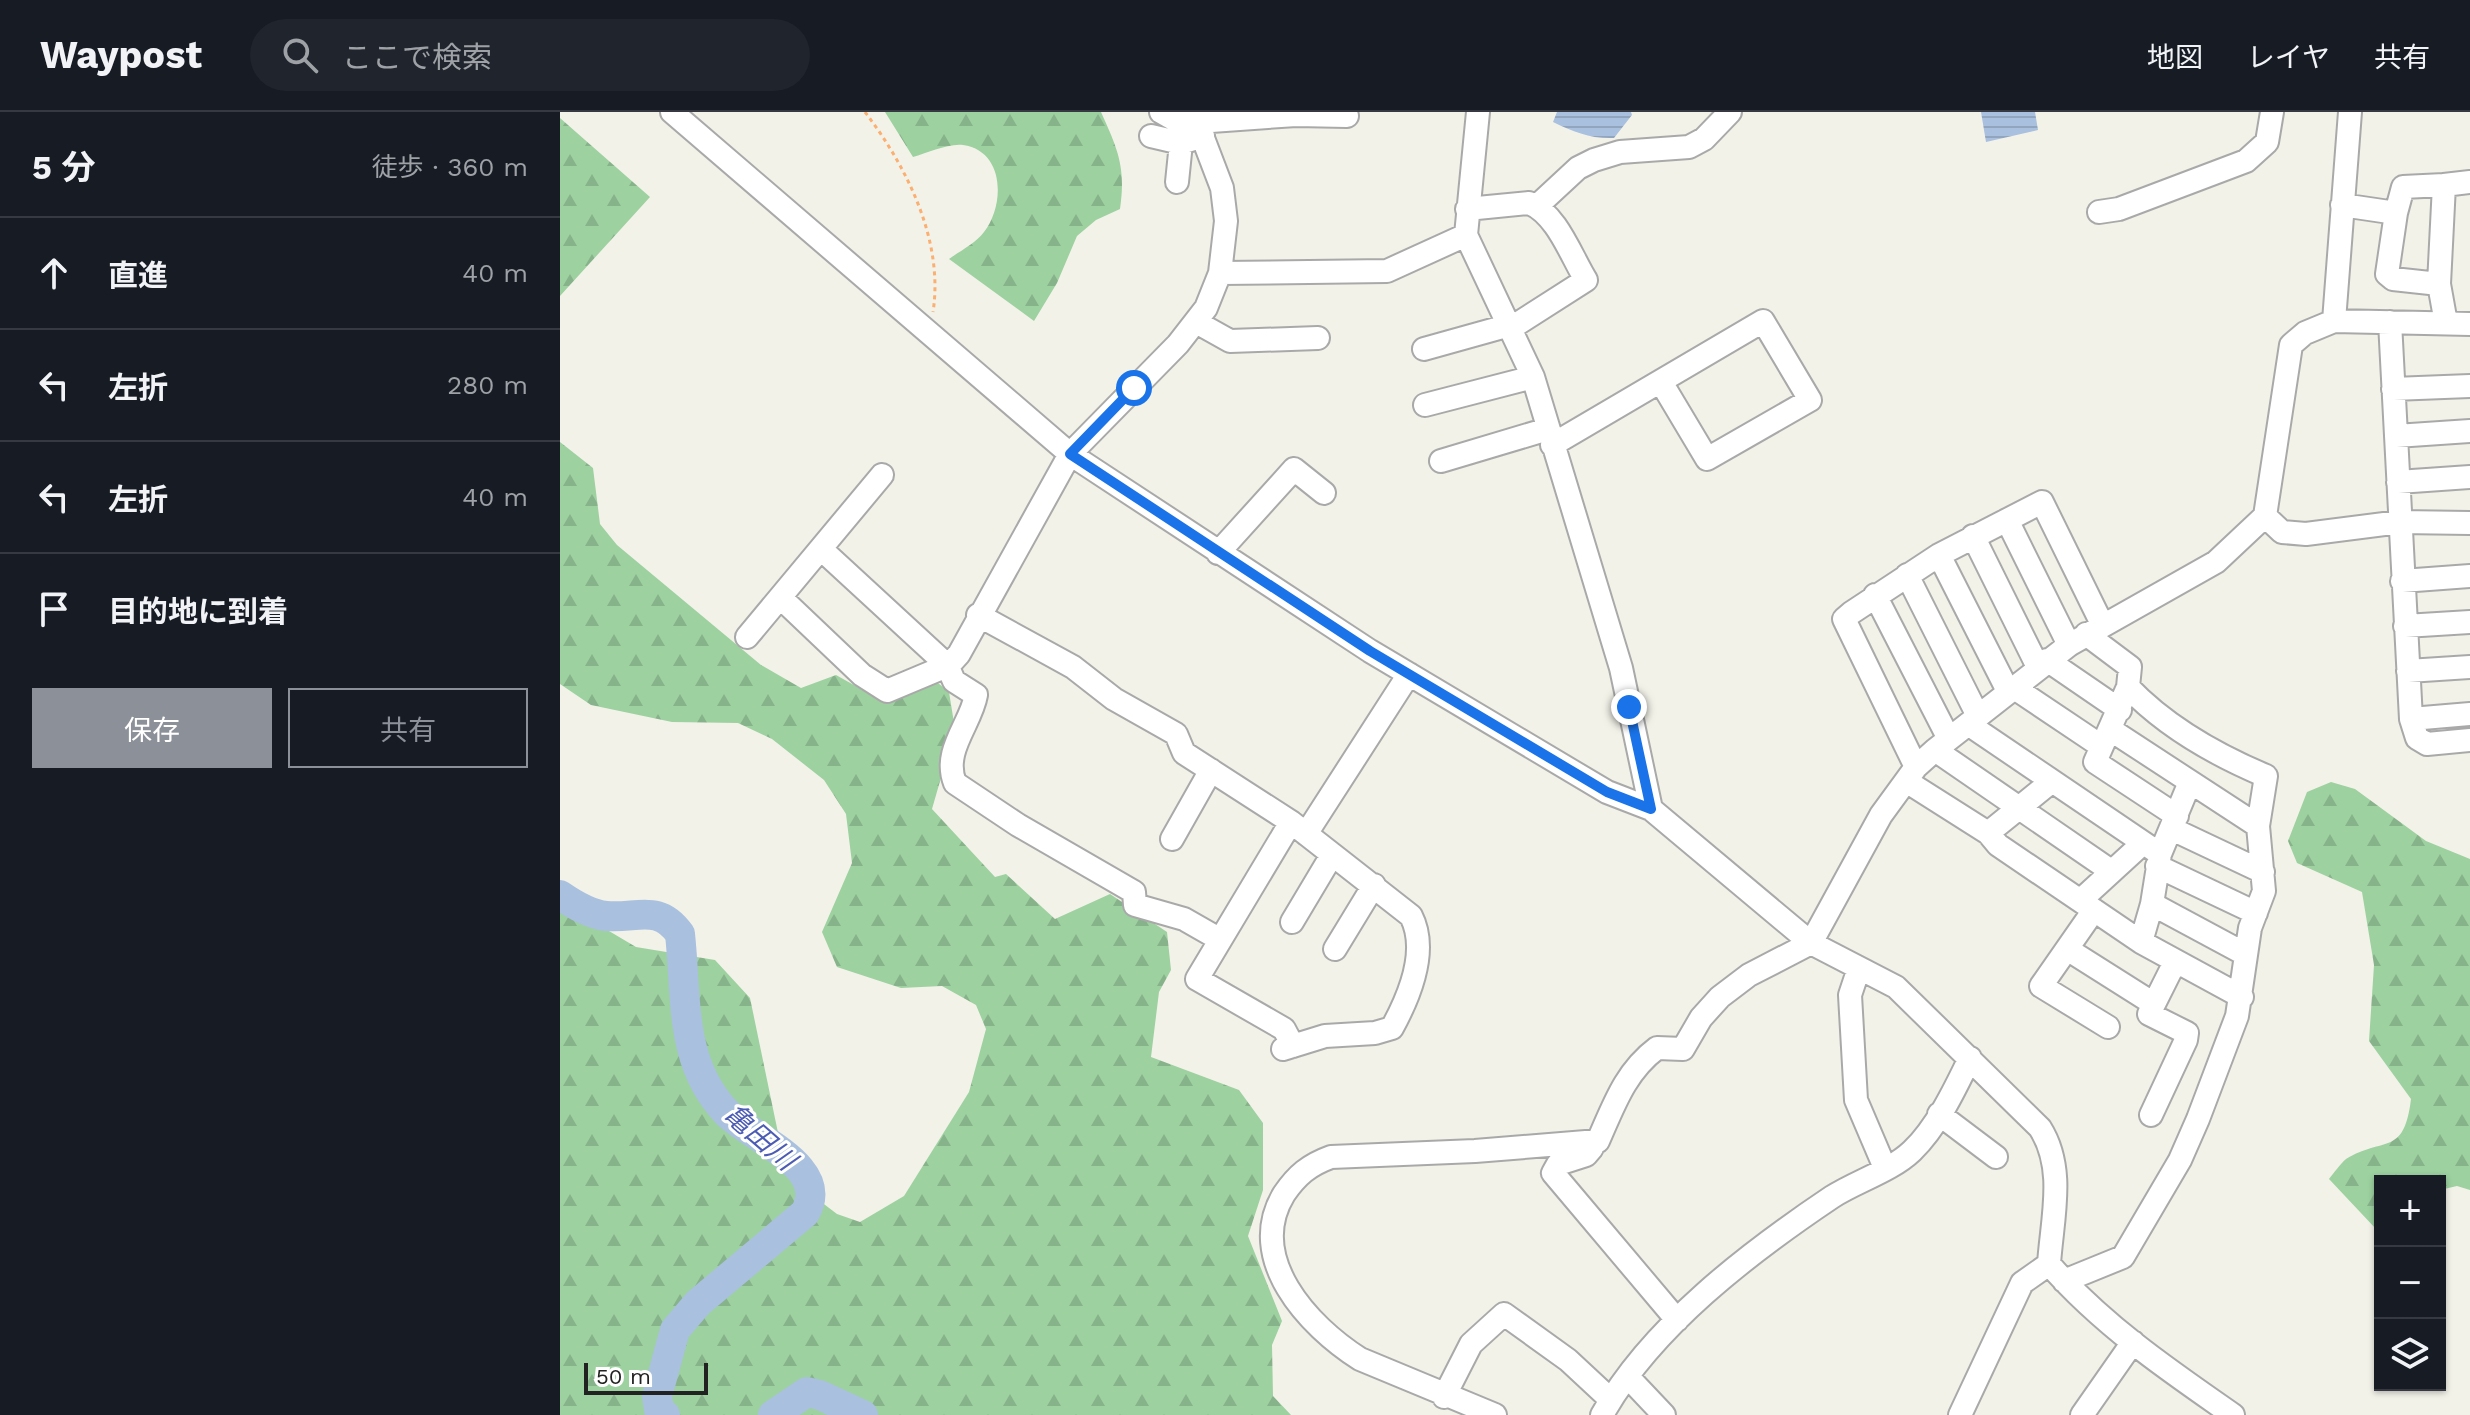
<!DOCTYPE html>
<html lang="ja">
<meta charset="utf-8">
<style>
body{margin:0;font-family:"Work Sans","Noto Sans JP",sans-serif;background:#20242c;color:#f1f3f6}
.controls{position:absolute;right:24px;bottom:24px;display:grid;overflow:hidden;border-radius:0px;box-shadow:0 2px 6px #0004}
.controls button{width:72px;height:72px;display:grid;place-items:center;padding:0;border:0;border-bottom:2px solid #363941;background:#171b24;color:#f1f3f6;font:40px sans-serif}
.scale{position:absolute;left:24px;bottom:20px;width:124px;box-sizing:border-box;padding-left:8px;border:4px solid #222;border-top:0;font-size:22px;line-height:28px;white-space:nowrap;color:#222;-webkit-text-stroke:6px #fff;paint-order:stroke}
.stop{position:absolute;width:24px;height:24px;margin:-18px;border:6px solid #1a73e8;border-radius:50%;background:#fff}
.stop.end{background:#1a73e8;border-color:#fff;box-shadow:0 2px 8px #0008}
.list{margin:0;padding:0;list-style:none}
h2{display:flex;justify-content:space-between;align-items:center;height:104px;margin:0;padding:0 32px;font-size:34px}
h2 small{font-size:26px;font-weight:400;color:#9ea1a6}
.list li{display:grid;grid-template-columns:52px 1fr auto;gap:24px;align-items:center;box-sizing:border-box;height:112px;padding:0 32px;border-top:2px solid #363941}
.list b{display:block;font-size:30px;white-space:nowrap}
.list em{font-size:26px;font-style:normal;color:#9ea1a6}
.actions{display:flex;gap:16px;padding:24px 32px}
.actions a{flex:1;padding:18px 0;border:2px solid #8c9099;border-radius:0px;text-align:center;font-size:28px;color:#8c9099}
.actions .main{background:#8c9099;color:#fff}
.icon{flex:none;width:44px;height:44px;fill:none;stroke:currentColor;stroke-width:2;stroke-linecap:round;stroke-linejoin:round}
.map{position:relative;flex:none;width:1910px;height:1303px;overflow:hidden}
header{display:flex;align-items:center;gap:48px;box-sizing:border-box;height:112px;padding:0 40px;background:#171b24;border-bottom:2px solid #363941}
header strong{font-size:38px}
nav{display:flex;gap:44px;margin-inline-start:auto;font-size:28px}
.search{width:560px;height:72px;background:#20242c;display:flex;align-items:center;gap:20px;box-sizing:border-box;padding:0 28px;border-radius:44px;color:#9ea1a6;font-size:30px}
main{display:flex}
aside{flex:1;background:#171b24}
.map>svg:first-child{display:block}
.forest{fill:url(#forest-firs)}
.water{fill:url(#water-rules)}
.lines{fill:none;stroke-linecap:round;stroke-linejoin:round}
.river{stroke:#a9c0df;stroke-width:30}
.minor-casing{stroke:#a9a9a9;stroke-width:26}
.path{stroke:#fbaf71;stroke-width:3;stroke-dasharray:4 4;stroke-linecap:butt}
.minor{stroke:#fff;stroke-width:22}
.route{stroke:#1a73e8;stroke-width:10}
.labels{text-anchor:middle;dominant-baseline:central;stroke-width:6;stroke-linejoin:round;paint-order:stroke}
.water-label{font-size:28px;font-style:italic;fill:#4c5cb4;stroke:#fff}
</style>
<header>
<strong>Waypost</strong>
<div class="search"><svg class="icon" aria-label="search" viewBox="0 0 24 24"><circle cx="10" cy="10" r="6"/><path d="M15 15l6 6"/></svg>ここで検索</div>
<nav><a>地図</a><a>レイヤ</a><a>共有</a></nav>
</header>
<main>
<aside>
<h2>5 分<small>徒歩 · 360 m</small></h2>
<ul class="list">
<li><svg class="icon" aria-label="ahead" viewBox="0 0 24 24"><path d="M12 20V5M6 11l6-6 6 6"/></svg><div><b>直進</b></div><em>40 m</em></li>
<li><svg class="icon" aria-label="left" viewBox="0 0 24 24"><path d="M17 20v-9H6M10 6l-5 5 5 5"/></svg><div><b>左折</b></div><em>280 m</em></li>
<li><svg class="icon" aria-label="left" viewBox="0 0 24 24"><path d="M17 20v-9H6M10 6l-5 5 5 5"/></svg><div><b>左折</b></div><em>40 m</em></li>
<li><svg class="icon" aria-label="arrive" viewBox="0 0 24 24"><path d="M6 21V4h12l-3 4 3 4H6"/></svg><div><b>目的地に到着</b></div></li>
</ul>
<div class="actions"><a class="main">保存</a><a>共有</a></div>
</aside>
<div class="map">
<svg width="1910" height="1303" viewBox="0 0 1910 1303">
<defs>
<pattern id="forest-firs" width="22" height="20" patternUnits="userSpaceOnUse" patternTransform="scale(2)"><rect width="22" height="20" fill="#9dd1a0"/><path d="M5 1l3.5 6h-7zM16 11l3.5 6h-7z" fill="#87b38a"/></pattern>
<pattern id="water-rules" width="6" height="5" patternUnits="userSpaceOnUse" patternTransform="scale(2)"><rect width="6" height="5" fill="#a9c0df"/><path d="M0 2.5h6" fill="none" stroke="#91a5bf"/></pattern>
</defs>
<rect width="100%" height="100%" fill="#f2f2e9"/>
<path class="forest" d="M325 0H541C558 38 566 55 560 97L536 108 517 124 497 171 474 209 389 147C400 139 416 131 424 120 445 93 445 39 403 33 389 31 367 41 353 45Z
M0 6 90 85 0 184Z
M0 330 33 356 40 412 57 433 201 553 241 576 276 563 317 586 378 571 389 580 395 617 372 697 435 765 446 762 495 807 550 782 607 820 611 858 599 880 591 945 679 978 703 1011V1078L688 1124 722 1209 712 1233 713 1284 731 1303H0V790L76 835 155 848 190 886 227 1064 277 1102 300 1110 344 1084 409 980 426 917 416 893 382 874 341 876 277 855 262 820 292 751 286 702 264 668 212 627 178 611 112 610 31 593 0 572Z
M1771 670 1795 677 1866 729 1910 747V1078L1897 1074 1880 1078V1069H1820V1113L1816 1117 1769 1067C1774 1061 1780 1052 1786 1047 1824 1024 1844 1045 1851 987L1809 929 1814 853 1802 780 1737 751 1728 729 1747 680Z"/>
<path class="water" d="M997 0H1071L1072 3 1054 26C1031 27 1014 20 993 10Z
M1421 0H1475L1478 18 1426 30Z"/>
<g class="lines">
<path class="river" d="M0 783C13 792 29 802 46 804 77 807 98 791 120 822 127 887 119 951 167 1001 194 1028 271 1054 245 1101L138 1191 115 1218 97 1284 99 1298 105 1303
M213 1303 247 1280 260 1283 303 1303"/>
<defs>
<path id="minor" d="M112 0 510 342 810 539 1047 680 1091 697 1251 831 1336 875 1480 1016C1506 1057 1492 1106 1489 1152 1541 1212 1608 1258 1673 1303
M601 0 643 24
M918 0 906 123 973 265 1061 556 1091 697
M1790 0 1774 209 1910 212
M637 10 736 3 787 4
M591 24 621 31
M617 70 621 31 643 24
M1884 73 1910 70
M1782 93 1836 101 1827 162 1833 167 1879 172 1886 211
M977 94 1018 56 1034 48 1060 40 1129 35 1144 27 1170 0
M907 97 969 91C997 102 1011 144 1026 168L951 216
M1539 100 1559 97 1686 49 1707 30 1712 0
M1836 101 1843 75 1884 73 1879 172
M660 161 827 159 906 123
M636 210 670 229 758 226
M1830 210 1851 607 1910 602
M864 237 950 213
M1833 277 1910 274
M865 293 973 265
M1836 324 1910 319
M992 333 1203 209 1250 288 1147 347 1101 270
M881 349 988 317
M1838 370 1910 365
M1705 404 1731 233 1745 221 1774 209
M1447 408 1509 533
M1413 424 1478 555
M261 437 387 553 394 569 416 583C411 612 382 639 395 671L458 713 574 780 575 793 624 807 659 827
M658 441 734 357 764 381
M1379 443 1448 579
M1347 463 1418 604
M1842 469 1910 464
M1315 483 1389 627
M221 486 302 563 327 579 389 553 399 542 510 342 618 232 646 196 660 161 666 109 662 76 633 0
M418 503 513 555 554 587 616 622 624 641 731 710 851 804C869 839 849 885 832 916L815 921 765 924 723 937
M1845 514 1910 510
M1526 522 1570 555 1568 575 1535 650 1617 704
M187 525 322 363
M1487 548 1560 598
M1848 559 1910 555
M1453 575 1541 634
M1851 607 1857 626 1867 632 1910 628
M1408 612 1600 742
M1551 618 1698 714
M1375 638 1551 759
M1356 655 1284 507 1291 501 1379 443 1482 390 1542 512
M1346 669 1428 721 1438 733 1581 830 1682 885
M731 710 637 867 724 917 733 934
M1612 717 1703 760
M1428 721 1491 670
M746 722 849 562
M612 727 651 658
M1597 754 1696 801
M1522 787 1582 732
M1592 792 1685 842
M1534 798 1481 874 1548 915
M732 810 772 743
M1581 830 1592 792 1600 742 1630 670
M775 837 814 773
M1507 837 1594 892
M1299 856 1290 883 1296 988 1325 1056
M1379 1002 1436 1045
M1591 1003 1626 928 1627 921 1589 902 1615 850
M1032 1036 1026 1043 998 1052 993 1061 1117 1208
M1504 1169 1563 1145 1620 1048 1638 1007 1677 904 1690 816 1704 779 1698 714 1706 664C1656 643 1606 615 1568 575
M1069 1266 1104 1303
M884 1285 911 1232 944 1202 1008 1248 1051 1288
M935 1303 800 1247C748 1214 685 1146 724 1082 737 1063 749 1053 771 1045L915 1039 1038 1029C1054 993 1065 960 1097 936L1123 937 1141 906 1160 885 1189 863 1251 831 1321 703 1356 655 1375 638 1509 533 1656 450 1705 404 1722 420 1746 422 1840 410 1910 411
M1042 1303C1091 1215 1190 1140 1272 1085 1297 1069 1331 1059 1352 1039 1377 1015 1395 977 1410 946
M1400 1303 1462 1171 1489 1152
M1522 1303 1573 1230"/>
</defs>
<use href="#minor" class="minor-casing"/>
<path class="path" d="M305 0C347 55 384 129 373 200"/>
<use href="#minor" class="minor"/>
</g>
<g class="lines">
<path class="route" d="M574 276 510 342 810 539 1047 680 1091 697 1069 595"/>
</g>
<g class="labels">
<g class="water-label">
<text transform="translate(200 1025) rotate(41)">亀田川</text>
</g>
</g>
</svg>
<div class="controls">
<button>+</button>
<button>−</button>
<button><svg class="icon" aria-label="layers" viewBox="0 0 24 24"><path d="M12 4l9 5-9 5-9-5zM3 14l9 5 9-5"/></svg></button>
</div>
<div class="scale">50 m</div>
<div class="stop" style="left:574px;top:276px"></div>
<div class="stop end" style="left:1069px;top:595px"></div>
</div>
</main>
